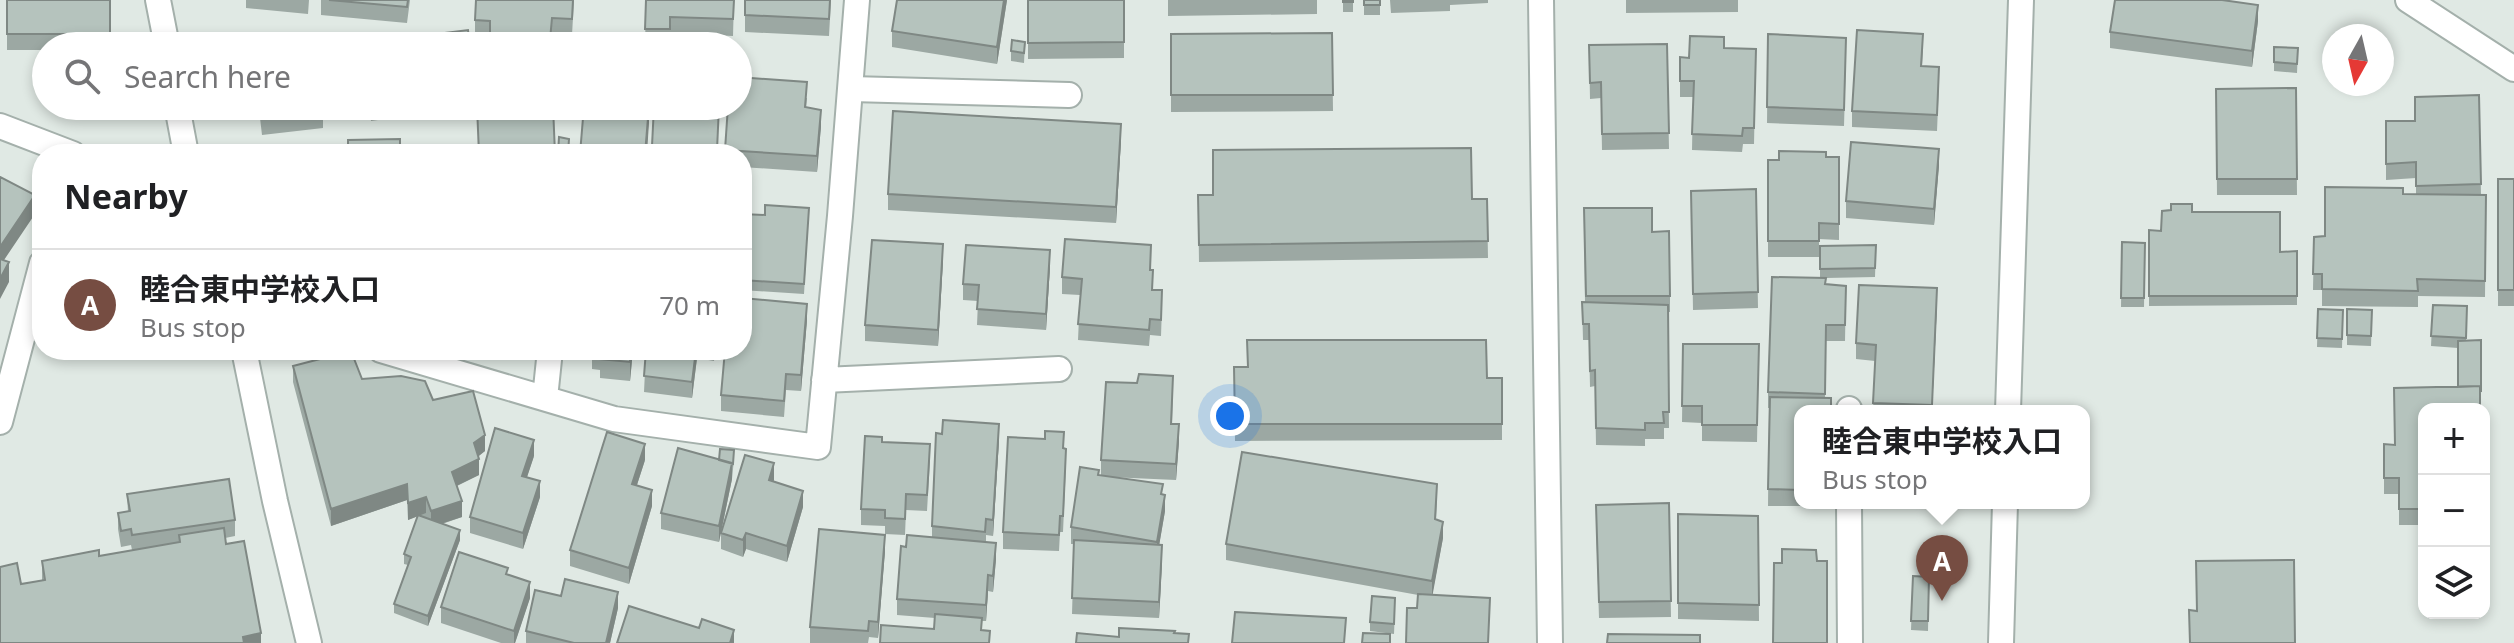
<!DOCTYPE html>
<meta charset="utf-8">
<style>
body{margin:0;font-family:"Noto Sans","Noto Sans JP",sans-serif;background:#f6f6f6;color:#202124}
.controls{position:absolute;right:24px;bottom:24px;display:grid;overflow:hidden;border-radius:16px;box-shadow:0 4px 12px #0003}
.controls button{width:72px;height:72px;display:grid;place-items:center;padding:0;border:0;border-bottom:2px solid #e0e0e0;background:#fff;color:#202124;font:40px sans-serif}
.compass{position:absolute;left:2322px;top:24px;width:72px;height:72px;border-radius:50%;background:#fff;box-shadow:0 4px 12px #0003;rotate:188deg}
.you{position:absolute;left:1230px;top:416px;width:28px;height:28px;margin:-20px;border:6px solid #fff;border-radius:50%;background:#1a73e8;box-shadow:0 0 0 12px #1a73e833}
.badge{display:grid;place-items:center;width:52px;height:52px;border-radius:50%;background:#764d42;color:#fff;font-size:26px;font-weight:700}
.pin{position:absolute;translate:-50% -66px;filter:drop-shadow(0 2px 4px #0008)}
.pin::after{content:'';position:absolute;top:42px;width:28px;height:24px;background:inherit;clip-path:polygon(0 0,100% 0,50% 100%)}
.popup{position:absolute;left:1794px;top:405px;width:296px;height:104px;box-sizing:border-box;display:grid;place-content:center;border-radius:16px;background:#fff;filter:drop-shadow(0 2px 6px #0005);font-size:26px;white-space:nowrap;color:#757577}
.popup b{font-size:30px;color:#202124}
.popup::after{content:'';position:absolute;left:50%;top:100%;margin-left:-16px;border:16px solid transparent;border-top-color:#fff}
.list{margin:0;padding:0;list-style:none}
h2{display:flex;justify-content:space-between;align-items:center;height:104px;margin:0;padding:0 32px;font-size:34px}
h2 small{font-size:26px;font-weight:400;color:#757577}
.list li{display:grid;grid-template-columns:52px 1fr auto;gap:24px;align-items:center;box-sizing:border-box;height:112px;padding:0 32px;border-top:2px solid #e0e0e0}
.list b{display:block;font-size:30px;white-space:nowrap}
.list p{margin:0;font-size:26px;white-space:nowrap;color:#757577}
.list em{font-size:26px;font-style:normal;color:#757577}
.icon{flex:none;width:44px;height:44px;fill:none;stroke:currentColor;stroke-width:2;stroke-linecap:round;stroke-linejoin:round}
.map{position:relative;flex:none;width:2514px;height:643px;overflow:hidden}
.search{position:absolute;background:#fff;box-shadow:0 4px 12px #0003;left:32px;top:32px;width:720px;height:88px;display:flex;align-items:center;gap:20px;box-sizing:border-box;padding:0 28px;border-radius:44px;color:#757577;font-size:30px}
.panel{position:absolute;background:#fff;box-shadow:0 4px 12px #0003;left:32px;top:144px;width:720px;height:216px;border-radius:32px}
.map>svg:first-child{display:block}
.lines{fill:none;stroke-linecap:round;stroke-linejoin:round}
.service-casing{stroke:#a4b0ab;stroke-width:28}
.minor-casing{stroke:#a4b0ab;stroke-width:28}
.tertiary-casing{stroke:#a4b0ab;stroke-width:28}
.service{stroke:#fff;stroke-width:24}
.minor{stroke:#fff;stroke-width:24}
.tertiary{stroke:#fff;stroke-width:24}
.wall{fill:#9ca8a3}
.shaded-wall{fill:#7f8884}
.building{fill:#b5c3bd;stroke:#7f8884;stroke-width:2}
</style>
<div class="map">
<svg width="2514" height="643" viewBox="0 0 2514 643">
<rect width="100%" height="100%" fill="#e0e9e4"/>
<g class="lines">
<defs>
<path id="service" d="M851 89 1069 95"/>
<path id="minor" d="M158 0 167 46
M1541 0 1550 643
M2408 0 2514 69
M177 106 186 154
M0 126 73 154
M244 350 275 501 309 643
M381 350 614 419 818 447 840 216 857 0
M824 380 1059 369
M545 398 550 350
M1849 409V411
M0 422 42 263
M1849 503 1850 643"/>
<path id="tertiary" d="M2008 411 2021 0
M2001 643 2005 503"/>
</defs>
<use href="#service" class="service-casing"/>
<use href="#minor" class="minor-casing"/>
<use href="#tertiary" class="tertiary-casing"/>
<use href="#service" class="service"/>
<use href="#minor" class="minor"/>
<use href="#tertiary" class="tertiary"/>
</g>
<path class="wall" d="M7 0H110V46H46V50H7Z
M246 0H309L308 14 246 8Z
M321 0H410L407 23 321 15Z
M574 0 572 35H552L551 46H490V37L475 36V20Z
M646 0H734L733 36 670 33V46L645 45Z
M745 0H831L829 36 745 32Z
M1007 0 997 64 892 47V31Z
M1028 0H1124V58L1028 59Z
M1168 0H1317V14L1168 16Z
M1343 0H1353V12H1343Z
M1364 0H1380V15H1364Z
M1390 0H1488V3L1450 5V11L1391 13Z
M1626 0H1738V12L1626 13Z
M2258 21 2252 67 2110 48V32Z
M1332 33 1333 111 1171 112V34Z
M1768 34 1846 54 1844 126 1767 123Z
M1025 42 1024 63 1011 61V51Z
M1667 44 1669 149 1602 150 1601 98 1590 99 1589 45Z
M2274 47 2298 48 2297 73 2274 71Z
M1724 48 1756 49 1754 144H1743L1742 152 1692 150 1693 97H1680V57L1689 58Z
M1923 50 1922 66 1939 83 1937 131 1852 127V111Z
M2296 88 2297 195H2217L2216 89Z
M2479 95 2481 195H2486L2485 297 2418 296V307L2322 306V290H2313L2314 237 2325 236 2403 194H2416V178L2386 180V121H2415Z
M807 98 806 108 821 126 817 172 742 167V154H725L728 106Z
M247 106H358V114L323 118V128L262 135 260 118 249 120Z
M370 106H476L371 121Z
M654 106H719L717 154H652Z
M1121 140 1116 223 888 210V194Z
M1839 157V240L1819 239V257H1768V160Z
M1939 165 1934 225 1846 218V201Z
M2498 179H2514V306H2498Z
M1756 189 1758 308 1693 310 1691 191Z
M1198 195 1487 199 1488 258 1199 262Z
M809 208 804 294 742 290V214L765 215Z
M1584 208 1652 232 1670 296V312H1668L1669 428H1664V439H1645V446L1596 445 1595 386 1590 387 1589 340H1583L1582 302H1585Z
M2192 212 2280 252 2297 251V305L2149 306V230L2161 231Z
M2122 242 2145 243 2144 307H2121Z
M1876 245 1875 277 1826 278 1825 284 1846 286 1845 341H1826L1825 398 1800 411V503H1822L1821 506H1768L1769 408H1768V392L1820 278V246Z
M943 260 938 346 865 341V325Z
M1050 266 1046 330 977 325 978 301 963 300V284Z
M1151 270 1153 290 1162 307 1161 336 1150 335 1149 346 1078 340 1080 295 1062 294V277Z
M1937 304 1932 411H1873L1875 361 1856 359V343Z
M2433 305 2467 306 2466 341 2481 340 2480 409H2424V525H2399V494H2384V444L2395 445 2394 388 2458 387V348L2431 346Z
M2318 309 2343 310 2342 348 2317 347Z
M2347 309 2372 310 2371 346 2347 345Z
M807 320 801 391 786 390 784 417 721 411V395Z
M1683 344H1759L1757 442 1702 441V423L1682 422Z
M592 350H633L630 381 600 378V370L592 369Z
M646 350H715L714 361 697 358 692 398 644 392Z
M293 366 362 379 433 400 485 451 478 456 479 475 457 486 462 517 442 524 460 540 428 626 394 613V604L408 565 404 564V554L418 516 408 520 407 500 331 526 293 382Z
M1234 367 1502 378V440L1235 441Z
M1173 392 1172 424 1179 441 1176 480 1109 477 1163 495 1165 511 1159 545 1162 561 1159 618 1072 614 1074 544H1071V527L1099 476H1101V460Z
M999 440 993 536 986 535V542L996 559 993 592 988 591 986 621H982V630L990 643 934 629 935 618 897 615V599L906 547 932 537V526Z
M882 442 930 460 927 511 906 510 905 535 885 534V526L861 525V509Z
M1064 448 1066 465 1063 532H1060L1059 551 1003 549V532Z
M534 456 527 477 540 497 523 549 470 533V517Z
M734 459 732 479 719 542 661 529V513L719 460Z
M645 460 637 485 652 506 629 584 570 566V550Z
M774 480 773 482 803 507 787 562 746 549 743 557 721 549V533Z
M127 494 235 520V536L225 538 226 544 261 643 21 584 42 580V561L99 556 132 550 131 545 121 547 118 529V513L128 512Z
M1437 500 1436 520 1443 538 1432 595 1490 614 1418 595 1226 560V544Z
M1669 503 1671 617 1599 618 1596 522Z
M1678 514 1758 516 1759 621 1678 619Z
M885 551 878 638 869 637 868 643H810V627Z
M508 575 530 598 515 643H501L441 623V607Z
M1913 576 1929 577 1928 631 1911 630Z
M618 608 610 643H526V631Z
M1395 608 1394 634 1370 631V622Z"/>
<path class="shaded-wall" d="M1004 0H1007L997 64V47Z
M2258 5V21L2252 67V51Z
M649 106V122L647 154H645Z
M821 110V126L817 172V156Z
M1121 124V140L1116 223V207Z
M1939 149V165L1934 225V209Z
M35 195V214L0 266V247Z
M943 244V260L938 346V330Z
M1050 250V266L1046 330V314Z
M9 262V282L0 299V279Z
M1937 288V304L1932 411V405Z
M807 304V320L801 391V375Z
M631 350H633L630 381V362Z
M696 350 697 358 692 398V382Z
M999 424V440L993 536V520Z
M1179 424V441L1176 480V464Z
M485 435V451L474 460V443Z
M534 440V456L522 492V476Z
M645 444V460L632 500V484Z
M479 459V475L452 488V472Z
M732 463V479L719 542V526Z
M774 463V480L769 497V480Z
M540 481V497L523 549V533Z
M407 484V500L331 526V509Z
M652 490V506L629 584V568Z
M803 491V507L787 562V546Z
M1165 495V511L1157 558V542Z
M426 497V513L408 520V503Z
M462 501V517L431 527V511Z
M1443 522V538L1432 598V581Z
M460 530V540L428 626V616Z
M746 533V549L743 557V540Z
M885 535V551L878 638V622Z
M996 543V559L993 592V576Z
M1162 545V561L1159 618V602Z
M988 575V591L986 621V605Z
M530 582V598L515 643H514V631Z
M618 592V608L610 643H606Z
M734 630V643H730Z
M261 633V643H243V637Z"/>
<path class="building" d="M7 0H110V34H7Z
M329 0H408L407 7Z
M476 0H573L572 19 552 18 550 40 490 38V21L475 20Z
M646 0H734L733 19 670 17V29H645Z
M745 0H830L829 19 745 15Z
M897 0H1004L997 47 892 31Z
M1028 0H1124V42L1028 43Z
M1343 0H1353V2H1343Z
M1364 0H1380V5H1364Z
M2115 0H2222L2258 5 2252 51 2110 32Z
M468 30 470 46H366V44L397 41V39Z
M1857 30 1923 34 1921 66 1939 67 1937 115 1852 111Z
M1332 33 1333 95H1171V34Z
M1768 34 1846 38 1844 110 1767 107Z
M1690 36 1724 37V48L1756 49 1754 128H1743L1742 136 1692 134 1694 81H1680V57L1689 58Z
M1012 40 1025 42 1024 53 1011 51Z
M1667 44 1669 133 1602 134 1601 82 1590 83 1589 45Z
M2274 47 2298 48 2297 64 2274 62Z
M738 77 807 82 805 107 821 110 817 156 725 150 728 106H738Z
M2296 88 2297 179H2217L2216 89Z
M2479 95 2481 184 2416 186V162L2386 164V121H2415V97Z
M260 106H323V112L262 119Z
M477 106H553L555 154H479Z
M584 106H649L645 154H580Z
M654 106H719L717 150 652 146Z
M893 111 1121 124 1116 207 888 194Z
M559 137 569 139 568 154H558Z
M400 139V154H261V149L348 147V140Z
M1851 142 1939 149 1934 209 1846 201Z
M1471 148 1472 199H1487L1488 241 1199 245 1198 195H1213V150Z
M1779 151 1826 152V157H1839V224L1819 223V241H1768V160H1779Z
M0 177 35 195 0 247Z
M2498 179H2514V290H2498Z
M2325 187 2403 188V194L2486 195 2485 281 2417 279 2418 291 2322 289V274H2313L2314 237 2325 236Z
M1756 189 1758 292 1693 294 1691 191Z
M2171 204H2192V212H2280V252L2297 251V296H2149V230L2161 231 2162 211 2171 210Z
M765 205 809 208 804 284 742 280V214L765 215Z
M1584 208H1652V232L1669 231 1670 296H1586Z
M1065 239 1151 245 1150 270H1153L1152 290H1162L1161 320 1150 319 1149 330 1078 324 1082 279 1062 277Z
M872 240 943 244 938 330 865 325Z
M2122 242 2145 243 2144 298H2121Z
M966 245 1050 250 1046 314 977 309 979 285 963 284Z
M1876 245 1875 268 1820 269V246Z
M0 259 9 262 0 279Z
M1772 277 1826 278 1825 284 1846 286 1845 325H1826L1825 394 1768 392Z
M1859 285 1937 288 1932 405 1873 403 1876 345 1856 343Z
M742 298 807 304 801 375 786 374 784 401 721 395 725 350H742Z
M1582 302 1668 305 1669 412H1663L1664 423H1645V430L1596 428 1595 370 1590 371 1589 324H1583Z
M2433 305 2467 306 2466 338 2431 336Z
M2318 309 2343 310 2342 339 2317 338Z
M2347 309 2372 310 2371 336 2347 335Z
M1247 340H1486L1487 378H1502V424H1235L1234 367H1248Z
M2481 340V392L2480 386 2458 387V341Z
M1683 344H1759L1757 425H1702V406H1682Z
M592 350H631L630 362 600 359 601 351Z
M646 350H696L692 382 644 376Z
M351 351 362 379 401 376 425 381 433 400 473 391 485 435 474 443 479 459 452 472 462 501 431 511 426 497 408 503 407 484 331 509 293 366Z
M1139 374 1173 376 1171 424H1179L1176 464 1101 460 1106 382 1137 383Z
M2480 386V409H2424V509H2399V478H2384V444L2395 445 2394 388Z
M1770 397 1831 398V411H1800V490L1768 489Z
M943 420 999 424 993 520 986 519 985 532 932 526 936 433 942 434Z
M495 428 534 440 522 476 540 481 523 533 470 517Z
M1045 431 1064 432 1063 448 1066 449 1063 516H1060L1059 535 1003 532 1008 437 1045 439Z
M607 432 645 444 632 484 652 490 629 568 570 550Z
M865 436 882 437V442L930 444 927 495 906 494 905 519 885 518V510L861 509Z
M678 448 732 463 719 526 661 513Z
M720 449 734 450 733 464 719 460Z
M1242 452 1437 484 1435 519 1443 522 1432 581 1226 544Z
M745 455 774 463 769 480 803 491 787 546 746 533 743 540 721 533Z
M1080 467 1099 470 1098 475 1163 484 1161 494 1165 495 1157 542 1071 527Z
M229 479 235 520 132 535 131 529 121 531 118 513 130 511 127 494Z
M1669 503 1671 601 1599 602 1596 505Z
M1678 514 1758 516 1759 605 1678 603Z
M418 515 460 530 428 616 394 604 411 557 404 554Z
M224 528 226 544 244 541 261 633 243 637 244 643H0V567L17 563 21 584 45 580 42 561 99 550V556L180 542 179 535Z
M819 529 885 535 878 622 869 621 868 631 810 627Z
M907 535 996 543 993 576 988 575 986 605 897 599 901 546 906 547Z
M1074 540 1162 545 1159 602 1072 598Z
M1782 549 1816 550 1817 561H1827V643H1773L1774 563H1782Z
M459 552 508 568 506 574 530 582 514 631 441 607Z
M2294 560 2295 643H2190L2189 610 2197 611 2196 561Z
M1913 576 1929 577 1928 621H1911Z
M565 579 618 592 606 643H574L526 631 535 590 561 596Z
M1418 594 1490 598 1488 643H1406L1407 608H1417Z
M1372 596 1395 598 1394 624 1370 622Z
M629 606 699 628 702 619 734 630 730 643H617Z
M1235 612 1346 618 1344 643H1232Z
M935 614 982 618 981 630 990 631 989 643H880L881 625 934 629Z
M1119 628 1175 631 1174 633 1189 634 1188 643H1076L1077 633 1119 637Z
M1363 633 1390 634V643H1362Z
M1608 634 1700 635V643H1607Z"/>
</svg>
<div class="controls">
<button>+</button>
<button>−</button>
<button><svg class="icon" aria-label="layers" viewBox="0 0 24 24"><path d="M12 4l9 5-9 5-9-5zM3 14l9 5 9-5"/></svg></button>
</div>
<svg class="compass" viewBox="-18 -18 36 36"><path d="M0-13l5 13h-10z" fill="#e53935"/><path d="M0 13l5-13h-10z" fill="#757577"/></svg>
<div class="you"></div>
<div class="pin badge" style="left:1942px;top:601px">A</div>
<div class="popup"><b>睦合東中学校入口</b>Bus stop</div>
<div class="search"><svg class="icon" aria-label="search" viewBox="0 0 24 24"><circle cx="10" cy="10" r="6"/><path d="M15 15l6 6"/></svg>Search here</div>
<section class="panel">
<h2>Nearby<small></small></h2>
<ul class="list">
<li><span class="badge">A</span><div><b>睦合東中学校入口</b><p>Bus stop</p></div><em>70 m</em></li>
</ul>
</section>
</div>
